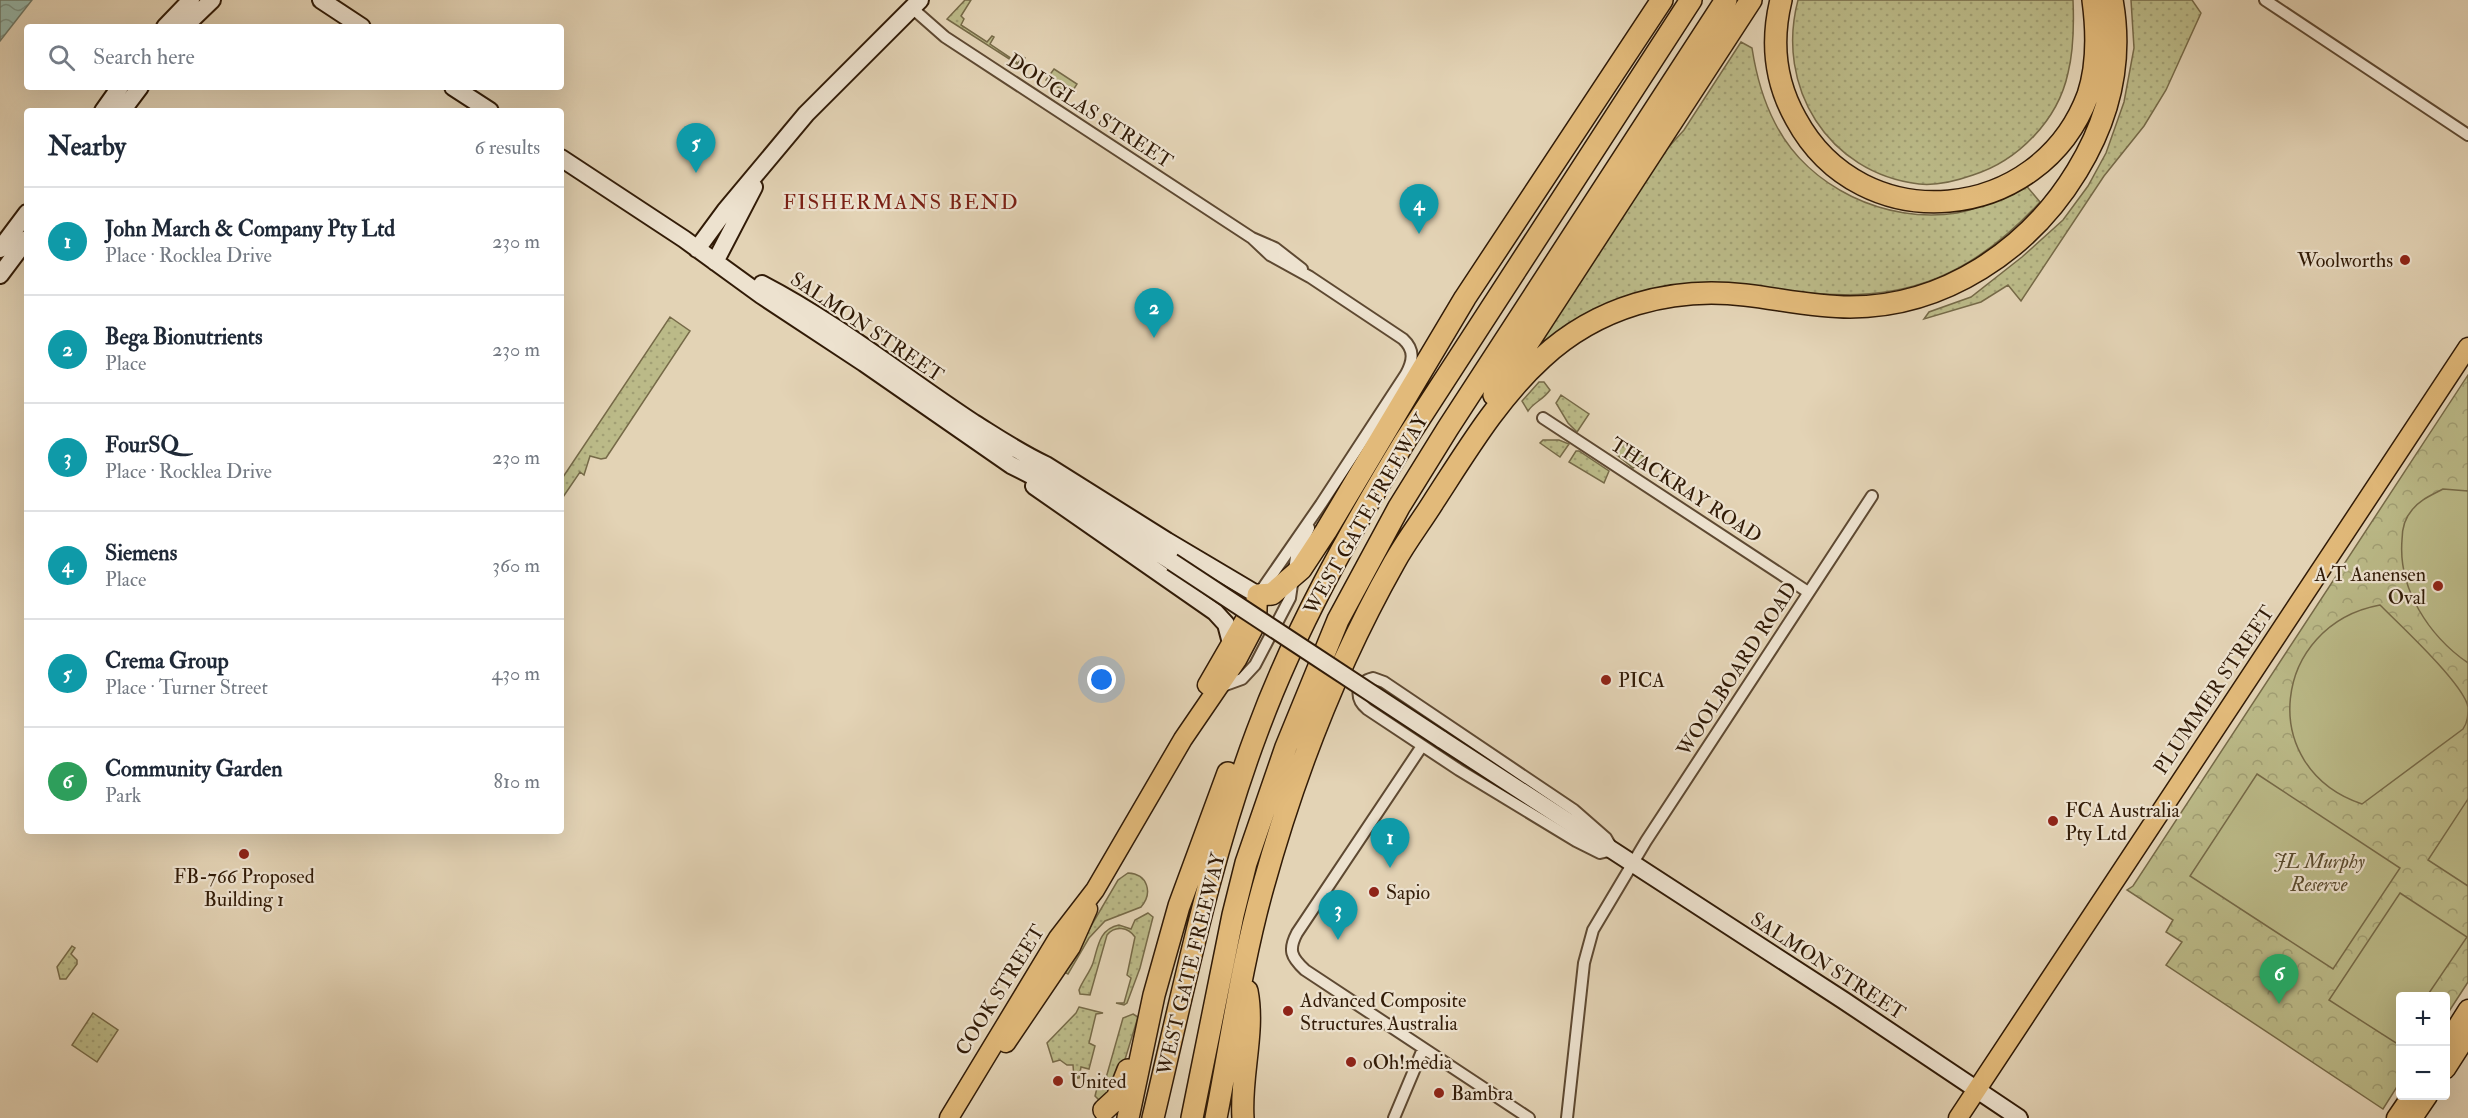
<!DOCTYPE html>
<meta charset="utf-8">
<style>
body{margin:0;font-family:"IM FELL Double Pica",serif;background:#f2f2f3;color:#1f2937}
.controls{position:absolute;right:18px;bottom:18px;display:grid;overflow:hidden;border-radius:6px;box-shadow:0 6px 24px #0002}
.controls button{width:54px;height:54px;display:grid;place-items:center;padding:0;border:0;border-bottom:2px solid #e0e1e3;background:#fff;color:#1f2937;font:30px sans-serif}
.you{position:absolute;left:1102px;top:680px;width:21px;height:21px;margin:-15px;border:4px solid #fff;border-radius:50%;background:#1a73e8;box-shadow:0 0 0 9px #1a73e833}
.badge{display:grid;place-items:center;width:39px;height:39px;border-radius:50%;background:#0b8043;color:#fff;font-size:20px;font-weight:700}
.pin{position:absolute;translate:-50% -50px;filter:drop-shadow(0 2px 3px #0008)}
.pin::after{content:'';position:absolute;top:32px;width:21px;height:18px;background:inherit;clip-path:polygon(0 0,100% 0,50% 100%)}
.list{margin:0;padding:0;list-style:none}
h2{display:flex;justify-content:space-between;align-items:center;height:78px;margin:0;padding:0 24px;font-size:26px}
h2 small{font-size:20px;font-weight:400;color:#747a83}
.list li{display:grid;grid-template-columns:39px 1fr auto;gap:18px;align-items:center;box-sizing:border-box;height:108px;padding:0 24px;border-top:2px solid #e0e1e3}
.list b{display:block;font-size:22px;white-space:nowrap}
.list p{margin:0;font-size:20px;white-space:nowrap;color:#747a83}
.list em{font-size:20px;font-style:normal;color:#747a83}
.icon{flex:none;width:33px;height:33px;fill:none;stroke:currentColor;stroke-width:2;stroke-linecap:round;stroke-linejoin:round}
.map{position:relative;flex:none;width:2468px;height:1118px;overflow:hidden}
.search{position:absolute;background:#fff;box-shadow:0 6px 24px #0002;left:24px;top:24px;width:540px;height:66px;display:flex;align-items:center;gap:15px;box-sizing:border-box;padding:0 21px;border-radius:6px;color:#747a83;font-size:22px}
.panel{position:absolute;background:#fff;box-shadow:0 6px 24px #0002;left:24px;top:108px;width:540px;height:726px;border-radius:6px}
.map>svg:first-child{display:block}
.grass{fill:url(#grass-dots);stroke:#766a48;stroke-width:1.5}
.park{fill:url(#park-crowns);stroke:#766a48;stroke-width:1.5}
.pitch{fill:#bbba88;stroke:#766a48;stroke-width:1.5}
.water{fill:url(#water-waves);stroke:#6e7969;stroke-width:1.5}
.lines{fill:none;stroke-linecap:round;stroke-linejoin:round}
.street-casing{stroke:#5e4932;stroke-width:14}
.secondary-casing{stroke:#311b07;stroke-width:20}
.primary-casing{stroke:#311b07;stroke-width:21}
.highway-casing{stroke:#311b07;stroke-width:24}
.street{stroke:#ede2cf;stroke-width:10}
.secondary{stroke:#ede2cf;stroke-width:16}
.primary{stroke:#e2ba7a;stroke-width:18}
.highway{stroke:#e2ba7a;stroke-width:21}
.secondary-bridge-casing{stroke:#311b07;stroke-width:20;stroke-linecap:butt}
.secondary-bridge{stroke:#ede2cf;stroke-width:16}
.poi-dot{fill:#8f2418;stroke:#ede2cf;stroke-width:2}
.labels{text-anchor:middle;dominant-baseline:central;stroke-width:4.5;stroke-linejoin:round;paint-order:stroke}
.street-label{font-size:20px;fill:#311b07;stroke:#ede2cf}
.poi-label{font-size:20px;fill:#311b07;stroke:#ede2cf;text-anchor:start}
.park-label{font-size:20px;font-style:italic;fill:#5a4b2e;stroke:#ede2cf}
.neighbourhood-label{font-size:21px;letter-spacing:1.5px;fill:#7a1f14;stroke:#ede2cf}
</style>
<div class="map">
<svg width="2468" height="1118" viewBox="0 0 2468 1118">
<defs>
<pattern id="grass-dots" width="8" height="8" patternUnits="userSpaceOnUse" patternTransform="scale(1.5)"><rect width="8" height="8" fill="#bbba88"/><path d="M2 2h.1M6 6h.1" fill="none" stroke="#a19f74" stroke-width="1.8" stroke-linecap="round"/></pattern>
<pattern id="park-crowns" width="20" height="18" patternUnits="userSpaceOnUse" patternTransform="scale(1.5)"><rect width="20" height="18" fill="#bbba88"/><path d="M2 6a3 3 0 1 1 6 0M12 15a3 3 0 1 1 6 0" fill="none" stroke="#a19f74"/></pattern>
<pattern id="water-waves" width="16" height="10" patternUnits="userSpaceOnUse" patternTransform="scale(1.5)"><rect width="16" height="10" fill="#96b8ab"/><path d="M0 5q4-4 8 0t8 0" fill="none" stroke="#7b9589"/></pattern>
</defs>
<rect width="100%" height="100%" fill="#e3d3b5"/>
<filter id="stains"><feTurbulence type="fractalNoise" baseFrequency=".00333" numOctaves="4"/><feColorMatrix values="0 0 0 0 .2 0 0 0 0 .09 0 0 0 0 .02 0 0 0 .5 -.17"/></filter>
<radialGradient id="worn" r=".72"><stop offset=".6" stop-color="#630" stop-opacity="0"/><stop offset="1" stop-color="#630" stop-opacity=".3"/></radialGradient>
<path class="grass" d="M965 0H971L961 16 964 19 961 25 987 42 992 36 994 37 990 44 1018 63 1023 57 1025 58 1020 66 947 19Z
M1798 0H2073C2074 24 2074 49 2068 73 2058 120 2018 161 1973 175 1956 181 1937 186 1919 184 1828 173 1775 87 1798 0Z
M2131 0H2192L2201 13 2166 90 2144 126 2104 176 2021 301 2008 285 1981 302 1924 319 1929 312 1971 297 2022 257 2063 220 2088 186 2106 153 2124 102 2134 48Z
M1741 42 1752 48C1756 74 1763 100 1775 123 1808 188 1886 224 1957 213 1981 209 2003 195 2024 183L2040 202C1975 273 1908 303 1810 293 1762 289 1717 280 1669 286 1624 292 1570 331 1531 353L1665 151 1684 130Z
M670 317 690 331 606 458 601 459 590 456 584 475 580 472 561 500V480Z
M1539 382H1544L1550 390C1543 400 1534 402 1528 411L1522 401Z
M1561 395 1589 414 1577 432 1568 423 1556 403Z
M1543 440H1559L1569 444 1560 457 1540 443Z
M1623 443 1646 458 1633 468 1616 454Z
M1576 451H1579L1609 471 1604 483 1569 462Z
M1128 873C1148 874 1153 893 1141 907L1105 921 1089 938 1068 974 1064 972 1118 880Z
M1148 913 1153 917 1140 968 1127 1003 1124 1005 1116 1003H1124L1131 978 1127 975 1135 937C1128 927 1115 925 1107 935L1090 995 1080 994 1079 990C1083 980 1090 972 1093 963 1098 947 1099 929 1119 925L1131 929 1135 920Z
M72 946 75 948 71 954 77 960V964L66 979H60L57 967Z
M1079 1007 1103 1013 1096 1014 1089 1043 1095 1046 1089 1069 1081 1067 1079 1078H1074L1073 1065H1067L1060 1060 1053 1062 1047 1043 1076 1013Z
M93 1013 118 1030 97 1062 72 1045Z
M1133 1014 1138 1017 1115 1092 1101 1102 1095 1096 1098 1084 1104 1085 1123 1018Z"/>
<path class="park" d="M2468 375V982L2446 1016V996H2400V1082L2383 1109 2166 965 2182 942 2166 932 2173 920 2127 890 2133 886Z"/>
<path class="pitch" d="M1054 69 1077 84 1070 95 1046 80Z
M2443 489 2468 491V663C2429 636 2398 589 2402 540 2402 530 2404 519 2412 510 2419 500 2432 495 2443 489Z
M2380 605C2398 623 2464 684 2468 707 2468 715 2468 722 2463 729L2362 804C2255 768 2272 625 2380 605Z
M2257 774 2400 868 2333 969 2190 876Z
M2468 799V886L2428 860Z
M2400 893 2467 937 2427 996H2400V1036L2396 1043 2329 1000Z"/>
<path class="water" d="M0 0H32L0 41Z"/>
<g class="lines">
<defs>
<path id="street" d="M2265 0 2468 135
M912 8 945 37 1252 238 1275 248 1302 269
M1252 238 1270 255 1310 277 1403 339C1415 350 1413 361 1406 374L1321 504 1258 595
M1543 418 1808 592
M1373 678 1384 682 1574 810 1606 838 1613 850 1600 853 1576 841 1459 770 1367 709C1354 698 1356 682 1373 678Z
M1220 687 1242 679 1255 665 1290 598 1296 557 1309 528
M1422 746 1297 933C1288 950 1291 957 1305 970L1529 1118
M1394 1118 1423 1049
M1567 1118 1584 963 1593 930 1646 841 1872 496"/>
<path id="secondary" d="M321 0 362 27
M165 27 191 0
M184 27 212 0
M453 87 490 111
M103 111 120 87
M122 111 140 87
M561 158 684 239 761 295 864 363 1011 465 1062 491 1172 562
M0 249 27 213
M697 249 725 211 806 114 920 0
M715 262 754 187
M0 275 27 239
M762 284C837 323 904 377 974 423 998 438 1020 453 1046 465L1167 541 1258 595
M1034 486 1215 612 1226 624 1231 643
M1441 739 1843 1000 2019 1118"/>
<path id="primary" d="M1207 685 1255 602
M1006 1043 1071 947 1088 909
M2446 1044 2468 1009
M2446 1069 2468 1035
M949 1118 1058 938 1095 890 1183 739 1237 660 1257 622 1258 595
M1958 1118 2468 347
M2396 1118 2411 1096
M2413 1118 2428 1096"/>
<path id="highway" d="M1781 0C1771 41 1775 82 1796 119 1862 241 2040 224 2088 95 2098 65 2097 30 2093 0
M1494 395 1751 0
M1258 595 1272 594 1301 569 1326 531 1465 298 1662 0
M1104 1110 1117 1098 1128 1070
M1128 1118 1154 995 1179 906 1228 773
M1153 1118C1184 988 1210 857 1257 732 1295 629 1348 535 1405 441L1691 0
M1192 1118 1233 915 1246 863 1286 747 1338 620 1399 507 1448 428 1726 0
M1216 1118C1231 1041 1242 962 1263 887 1294 775 1337 664 1394 563 1406 541 1421 522 1434 501 1466 452 1498 398 1542 358 1597 307 1671 286 1745 295 1780 299 1814 307 1850 307 1944 307 2029 250 2077 171 2109 119 2123 61 2112 0
M1243 1118C1240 1076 1255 1032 1247 991"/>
</defs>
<use href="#street" class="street-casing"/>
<use href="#secondary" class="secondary-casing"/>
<use href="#primary" class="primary-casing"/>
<use href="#highway" class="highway-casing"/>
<use href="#street" class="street"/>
<use href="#secondary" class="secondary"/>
<use href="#primary" class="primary"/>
<use href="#highway" class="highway"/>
<defs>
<path id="secondary-bridge" d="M1172 562 1441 739"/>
</defs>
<use href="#secondary-bridge" class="secondary-bridge-casing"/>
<use href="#secondary-bridge" class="secondary-bridge"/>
</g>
<g class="poi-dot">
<circle cx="2405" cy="260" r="6"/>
<circle cx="2438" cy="586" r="6"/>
<circle cx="1606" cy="680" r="6"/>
<circle cx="2053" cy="821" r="6"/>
<circle cx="244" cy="854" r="6"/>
<circle cx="1374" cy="892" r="6"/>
<circle cx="1288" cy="1011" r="6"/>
<circle cx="1351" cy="1062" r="6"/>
<circle cx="1058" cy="1081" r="6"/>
<circle cx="1439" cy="1093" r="6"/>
</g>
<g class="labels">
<g class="street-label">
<text transform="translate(1090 111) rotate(33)">DOUGLAS STREET</text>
<text transform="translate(867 327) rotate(34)">SALMON STREET</text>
<text transform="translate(1686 490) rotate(33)">THACKRAY ROAD</text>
<text transform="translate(1366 514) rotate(-60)">WEST GATE FREEWAY</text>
<text transform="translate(1737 669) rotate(-57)">WOOLBOARD ROAD</text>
<text transform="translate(2214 690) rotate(-56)">PLUMMER STREET</text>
<text transform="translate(1191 964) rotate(-76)">WEST GATE FREEWAY</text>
<text transform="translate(1828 966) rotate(33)">SALMON STREET</text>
<text transform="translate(1000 990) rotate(-58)">COOK STREET</text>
</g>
<g class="poi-label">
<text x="2393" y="260" text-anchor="end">Woolworths</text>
<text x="2426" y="574" text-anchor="end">A T Aanensen<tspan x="2426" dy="23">Oval</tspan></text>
<text x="1618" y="680">PICA</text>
<text x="2065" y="810">FCA Australia<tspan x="2065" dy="23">Pty Ltd</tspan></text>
<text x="244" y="876" text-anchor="middle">FB-766 Proposed<tspan x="244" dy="23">Building 1</tspan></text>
<text x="1386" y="892">Sapio</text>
<text x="1300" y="1000">Advanced Composite<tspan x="1300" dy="23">Structures Australia</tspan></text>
<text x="1363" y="1062">oOh!media</text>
<text x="1070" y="1081">United</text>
<text x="1451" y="1093">Bambra</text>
</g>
<g class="park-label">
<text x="2319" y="861">JL Murphy<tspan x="2319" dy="23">Reserve</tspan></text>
</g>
<g class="neighbourhood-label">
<text x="901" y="202">FISHERMANS BEND</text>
</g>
</g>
<rect width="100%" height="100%" filter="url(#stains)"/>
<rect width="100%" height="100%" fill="url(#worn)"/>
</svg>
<div class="controls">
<button>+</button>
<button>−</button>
</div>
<div class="you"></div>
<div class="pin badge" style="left:1390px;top:868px;background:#0f9aa8">1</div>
<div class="pin badge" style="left:1154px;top:338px;background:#0f9aa8">2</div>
<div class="pin badge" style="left:1338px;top:940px;background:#0f9aa8">3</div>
<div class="pin badge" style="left:1419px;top:234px;background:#0f9aa8">4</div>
<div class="pin badge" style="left:696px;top:173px;background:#0f9aa8">5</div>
<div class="pin badge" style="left:2279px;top:1004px;background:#2e9e5b">6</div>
<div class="search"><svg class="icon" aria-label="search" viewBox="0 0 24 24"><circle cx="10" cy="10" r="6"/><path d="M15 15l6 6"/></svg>Search here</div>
<section class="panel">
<h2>Nearby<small>6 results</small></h2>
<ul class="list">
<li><span class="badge" style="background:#0f9aa8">1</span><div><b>John March &amp; Company Pty Ltd</b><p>Place · Rocklea Drive</p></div><em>230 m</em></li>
<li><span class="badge" style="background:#0f9aa8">2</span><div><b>Bega Bionutrients</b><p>Place</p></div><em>230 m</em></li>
<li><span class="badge" style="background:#0f9aa8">3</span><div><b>FourSQ</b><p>Place · Rocklea Drive</p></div><em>230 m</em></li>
<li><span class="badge" style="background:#0f9aa8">4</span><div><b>Siemens</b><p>Place</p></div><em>360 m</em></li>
<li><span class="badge" style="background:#0f9aa8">5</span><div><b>Crema Group</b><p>Place · Turner Street</p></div><em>430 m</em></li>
<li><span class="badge" style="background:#2e9e5b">6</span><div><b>Community Garden</b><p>Park</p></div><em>810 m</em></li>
</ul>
</section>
</div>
